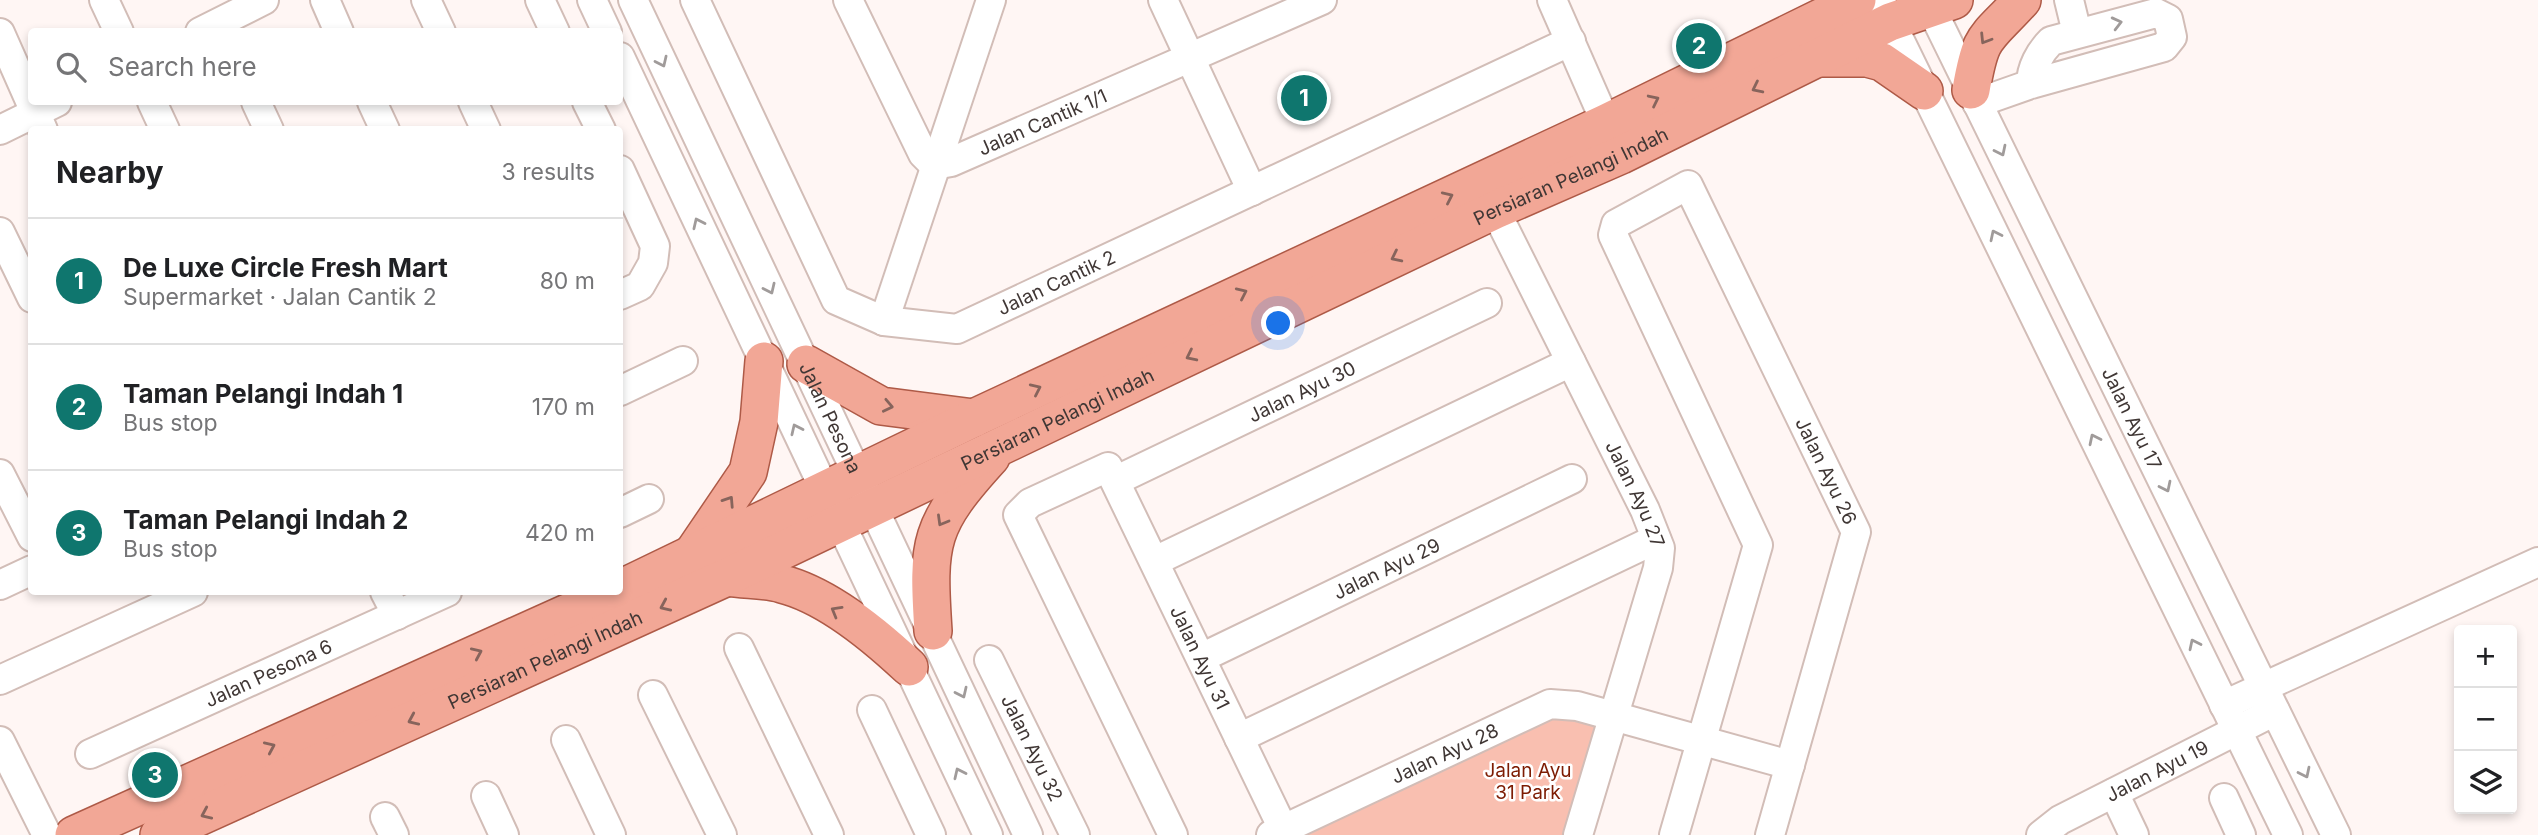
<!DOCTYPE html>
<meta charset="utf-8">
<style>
body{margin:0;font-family:Inter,sans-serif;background:#f6f6f6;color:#202124}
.controls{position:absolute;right:21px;bottom:21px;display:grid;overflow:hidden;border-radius:7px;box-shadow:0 4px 10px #0003}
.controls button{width:63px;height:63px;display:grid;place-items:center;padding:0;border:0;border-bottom:2px solid #e0e0e0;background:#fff;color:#202124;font:35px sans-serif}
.you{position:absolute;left:1279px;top:324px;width:24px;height:24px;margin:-18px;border:5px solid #fff;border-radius:50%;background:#1a73e8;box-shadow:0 0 0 10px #1a73e833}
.badge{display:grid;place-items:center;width:46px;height:46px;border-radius:50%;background:#0f766e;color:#fff;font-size:23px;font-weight:700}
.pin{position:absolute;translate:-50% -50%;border:4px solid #fff;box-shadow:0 2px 7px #0006}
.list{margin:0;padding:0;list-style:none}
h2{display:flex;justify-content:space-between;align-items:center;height:91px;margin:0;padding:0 28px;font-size:30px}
h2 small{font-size:23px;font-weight:400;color:#757577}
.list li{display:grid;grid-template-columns:46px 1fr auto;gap:21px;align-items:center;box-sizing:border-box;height:126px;padding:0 28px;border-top:2px solid #e0e0e0}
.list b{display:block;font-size:26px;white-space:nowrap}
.list p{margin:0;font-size:23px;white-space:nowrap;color:#757577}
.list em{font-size:23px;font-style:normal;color:#757577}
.icon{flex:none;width:38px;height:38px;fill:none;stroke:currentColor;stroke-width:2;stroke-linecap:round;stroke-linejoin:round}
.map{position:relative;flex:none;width:2538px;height:835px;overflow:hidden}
.search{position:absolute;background:#fff;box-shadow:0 4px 10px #0003;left:28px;top:28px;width:595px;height:77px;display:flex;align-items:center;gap:18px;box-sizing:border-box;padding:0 24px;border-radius:7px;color:#757577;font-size:26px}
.panel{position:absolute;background:#fff;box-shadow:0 4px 10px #0003;left:28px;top:126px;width:595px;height:469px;border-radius:7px}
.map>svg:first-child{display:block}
.green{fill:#f9bfb0}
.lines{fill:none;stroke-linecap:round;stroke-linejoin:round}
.minor-casing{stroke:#d2bdb7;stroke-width:32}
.major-casing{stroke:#ae5a47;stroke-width:40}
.minor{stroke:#fff;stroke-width:28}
.major{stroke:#f2a796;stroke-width:37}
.oneway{stroke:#a09b9a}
.oneway2{stroke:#87645c}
.labels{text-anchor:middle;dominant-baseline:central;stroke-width:5;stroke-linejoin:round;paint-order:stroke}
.street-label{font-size:19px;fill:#403735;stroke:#fff}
.park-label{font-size:19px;fill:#7d1c03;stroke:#fff}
</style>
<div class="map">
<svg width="2538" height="835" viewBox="0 0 2538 835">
<rect width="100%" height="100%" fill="#fff6f4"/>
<path class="green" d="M1547 713 1603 722 1570 835H1295Z"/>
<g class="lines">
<defs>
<g id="minor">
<path d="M104 0 119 32"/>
<path d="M325 0 339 32"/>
<path d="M426 0 441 32"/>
<path d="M540 0 555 32"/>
<path d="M592 0 607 32"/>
<path id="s1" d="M633 0 1028 835"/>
<path id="s2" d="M695 0 836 300 884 321 957 329 1571 41"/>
<path id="s3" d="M848 0 923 154 934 165 951 162 1322 0"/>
<path d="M1163 0 1252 191"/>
<path d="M1552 0 1606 123"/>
<path d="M1880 0 2288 835"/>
<path id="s4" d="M1927 0 2336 835"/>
<path d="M2069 0 2077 33"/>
<path d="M200 32 264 0"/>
<path d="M0 33 43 130"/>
<path d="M620 57 988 835"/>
<path d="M152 102 165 130"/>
<path d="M256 102 269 130"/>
<path d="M372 102 385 130"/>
<path d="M473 102 486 130"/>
<path d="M587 102 601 130"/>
<path d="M1977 103 2031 84 2164 47 2172 37 2168 19 2156 13 2051 41C2040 52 2031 68 2031 84"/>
<path d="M0 130 57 102"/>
<path d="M620 170 655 246 653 263 640 286 620 295"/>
<path id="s5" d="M1495 210 1645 510 1660 548 1658 568 1578 835"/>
<path d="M0 232 32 298"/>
<path d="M884 321 991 0"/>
<path d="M620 391 683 361"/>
<path d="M0 474 32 537"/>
<path id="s6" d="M1117 480 1487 303"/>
<path d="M620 513 649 499"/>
<path d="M1155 561 1571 362"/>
<path d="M0 585 32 570"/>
<path d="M385 592 397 615"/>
<path d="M739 648 829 835"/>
<path id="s7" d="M1201 658 1572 479"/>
<path id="s8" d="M989 660 1075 835"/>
<path d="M0 680 193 592"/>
<path d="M653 695 722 835"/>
<path d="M2224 705 2538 562"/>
<path d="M872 710 931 835"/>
<path d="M1239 738 1656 539"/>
<path d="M566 740 611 835"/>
<path d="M0 741 47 835"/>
<path id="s9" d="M90 754 447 592"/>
<path d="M2114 793 2134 835"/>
<path d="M486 796 504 835"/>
<path d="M2224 798 2241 835"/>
<path d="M385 817 394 835"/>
<path id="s10" d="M1173 835 1018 515 1030 503 1108 467 1286 835"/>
<path id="s11" d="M1271 835 1550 704 1577 706 1790 765"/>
<path id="s12" d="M1674 835 1758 545 1613 235 1616 224 1688 185 1856 532 1770 835"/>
<path id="s13" d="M2041 835 2060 820 2275 711"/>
</g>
<g id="major">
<path d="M1822 58H1867L1882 62 1924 91"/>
<path d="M1971 90C1981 32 1985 41 2022 0"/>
<path d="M806 364 881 406 974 418"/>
<path d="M693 553 748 472 759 422 764 361"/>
<path d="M727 577C745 580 765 579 782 584 826 595 876 636 909 667"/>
<path d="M620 589 974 418 1606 123 1857 0"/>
<path d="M933 631C927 541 929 525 991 457"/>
<path d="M74 835 614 592"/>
<path id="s14" d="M159 835 727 577 1495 210 1621 155 1890 22 1954 0"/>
</g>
</defs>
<use href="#minor" class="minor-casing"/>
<use href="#major" class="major-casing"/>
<use href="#minor" class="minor"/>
<use href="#major" class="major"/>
</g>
<defs><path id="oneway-chevron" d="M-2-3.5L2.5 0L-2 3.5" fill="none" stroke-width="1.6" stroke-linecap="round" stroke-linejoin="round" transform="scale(1.75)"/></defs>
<g class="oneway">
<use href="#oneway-chevron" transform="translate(2117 23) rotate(-14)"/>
<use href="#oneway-chevron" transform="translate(662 62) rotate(65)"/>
<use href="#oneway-chevron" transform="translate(2001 151) rotate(64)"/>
<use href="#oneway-chevron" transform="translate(698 223) rotate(-115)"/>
<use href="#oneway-chevron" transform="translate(1995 235) rotate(-116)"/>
<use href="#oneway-chevron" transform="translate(770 289) rotate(65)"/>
<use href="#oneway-chevron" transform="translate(796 429) rotate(-115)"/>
<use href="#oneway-chevron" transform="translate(2094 439) rotate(-116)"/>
<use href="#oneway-chevron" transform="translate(2166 487) rotate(64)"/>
<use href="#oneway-chevron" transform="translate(2194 644) rotate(-116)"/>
<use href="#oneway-chevron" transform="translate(962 693) rotate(65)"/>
<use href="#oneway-chevron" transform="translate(959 773) rotate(-115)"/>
<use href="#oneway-chevron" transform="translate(2305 773) rotate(64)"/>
</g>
<g class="oneway2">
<use href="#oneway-chevron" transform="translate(1985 39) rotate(122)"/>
<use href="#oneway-chevron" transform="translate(1757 88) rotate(154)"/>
<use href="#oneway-chevron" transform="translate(1654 100) rotate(-26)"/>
<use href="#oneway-chevron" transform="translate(1448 197) rotate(-25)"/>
<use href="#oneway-chevron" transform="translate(1396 257) rotate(154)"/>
<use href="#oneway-chevron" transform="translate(1242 293) rotate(-25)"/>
<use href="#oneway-chevron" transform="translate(1191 356) rotate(154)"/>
<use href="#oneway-chevron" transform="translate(1036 389) rotate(-25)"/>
<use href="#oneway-chevron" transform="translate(888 406) rotate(12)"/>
<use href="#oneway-chevron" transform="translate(729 501) rotate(-57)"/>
<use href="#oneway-chevron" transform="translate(942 521) rotate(120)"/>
<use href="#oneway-chevron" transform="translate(665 606) rotate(156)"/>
<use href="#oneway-chevron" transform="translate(836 611) rotate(-150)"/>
<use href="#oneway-chevron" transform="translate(477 653) rotate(-24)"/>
<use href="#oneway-chevron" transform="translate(413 720) rotate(156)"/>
<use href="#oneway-chevron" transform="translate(270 747) rotate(-24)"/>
<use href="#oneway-chevron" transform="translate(206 814) rotate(156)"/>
</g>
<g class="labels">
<g class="street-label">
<text stroke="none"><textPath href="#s3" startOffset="304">Jalan Cantik 1/1</textPath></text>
<text stroke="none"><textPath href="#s14" startOffset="1558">Persiaran Pelangi Indah</textPath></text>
<text stroke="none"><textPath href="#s2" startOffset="567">Jalan Cantik 2</textPath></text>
<text stroke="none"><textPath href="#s6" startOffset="205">Jalan Ayu 30</textPath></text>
<text stroke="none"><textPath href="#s1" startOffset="462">Jalan Pesona</textPath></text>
<text stroke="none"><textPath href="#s4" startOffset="466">Jalan Ayu 17</textPath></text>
<text stroke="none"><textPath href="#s14" startOffset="990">Persiaran Pelangi Indah</textPath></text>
<text stroke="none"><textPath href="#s12" startOffset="1055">Jalan Ayu 26</textPath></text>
<text stroke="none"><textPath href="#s5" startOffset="317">Jalan Ayu 27</textPath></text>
<text stroke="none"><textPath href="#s7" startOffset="206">Jalan Ayu 29</textPath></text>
<text stroke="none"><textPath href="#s10" startOffset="670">Jalan Ayu 31</textPath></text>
<text stroke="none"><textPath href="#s14" startOffset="424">Persiaran Pelangi Indah</textPath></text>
<text stroke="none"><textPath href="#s9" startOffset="196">Jalan Pesona 6</textPath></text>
<text stroke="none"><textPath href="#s8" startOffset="98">Jalan Ayu 32</textPath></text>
<text stroke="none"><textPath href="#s11" startOffset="192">Jalan Ayu 28</textPath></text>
<text stroke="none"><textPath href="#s13" startOffset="133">Jalan Ayu 19</textPath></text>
</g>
<g class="park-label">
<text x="1528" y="770">Jalan Ayu<tspan x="1528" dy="22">31 Park</tspan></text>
</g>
</g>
</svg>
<div class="controls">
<button>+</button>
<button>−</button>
<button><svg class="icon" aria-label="layers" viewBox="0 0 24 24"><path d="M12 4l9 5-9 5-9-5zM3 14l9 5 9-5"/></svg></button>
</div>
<div class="you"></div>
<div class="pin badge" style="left:1304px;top:98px">1</div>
<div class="pin badge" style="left:1699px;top:46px">2</div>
<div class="pin badge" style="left:155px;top:775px">3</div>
<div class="search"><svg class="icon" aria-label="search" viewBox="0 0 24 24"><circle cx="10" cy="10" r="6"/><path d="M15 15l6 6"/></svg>Search here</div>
<section class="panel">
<h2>Nearby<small>3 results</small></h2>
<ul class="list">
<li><span class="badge">1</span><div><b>De Luxe Circle Fresh Mart</b><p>Supermarket · Jalan Cantik 2</p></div><em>80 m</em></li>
<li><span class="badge">2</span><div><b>Taman Pelangi Indah 1</b><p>Bus stop</p></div><em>170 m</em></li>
<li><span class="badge">3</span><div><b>Taman Pelangi Indah 2</b><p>Bus stop</p></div><em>420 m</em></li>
</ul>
</section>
</div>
